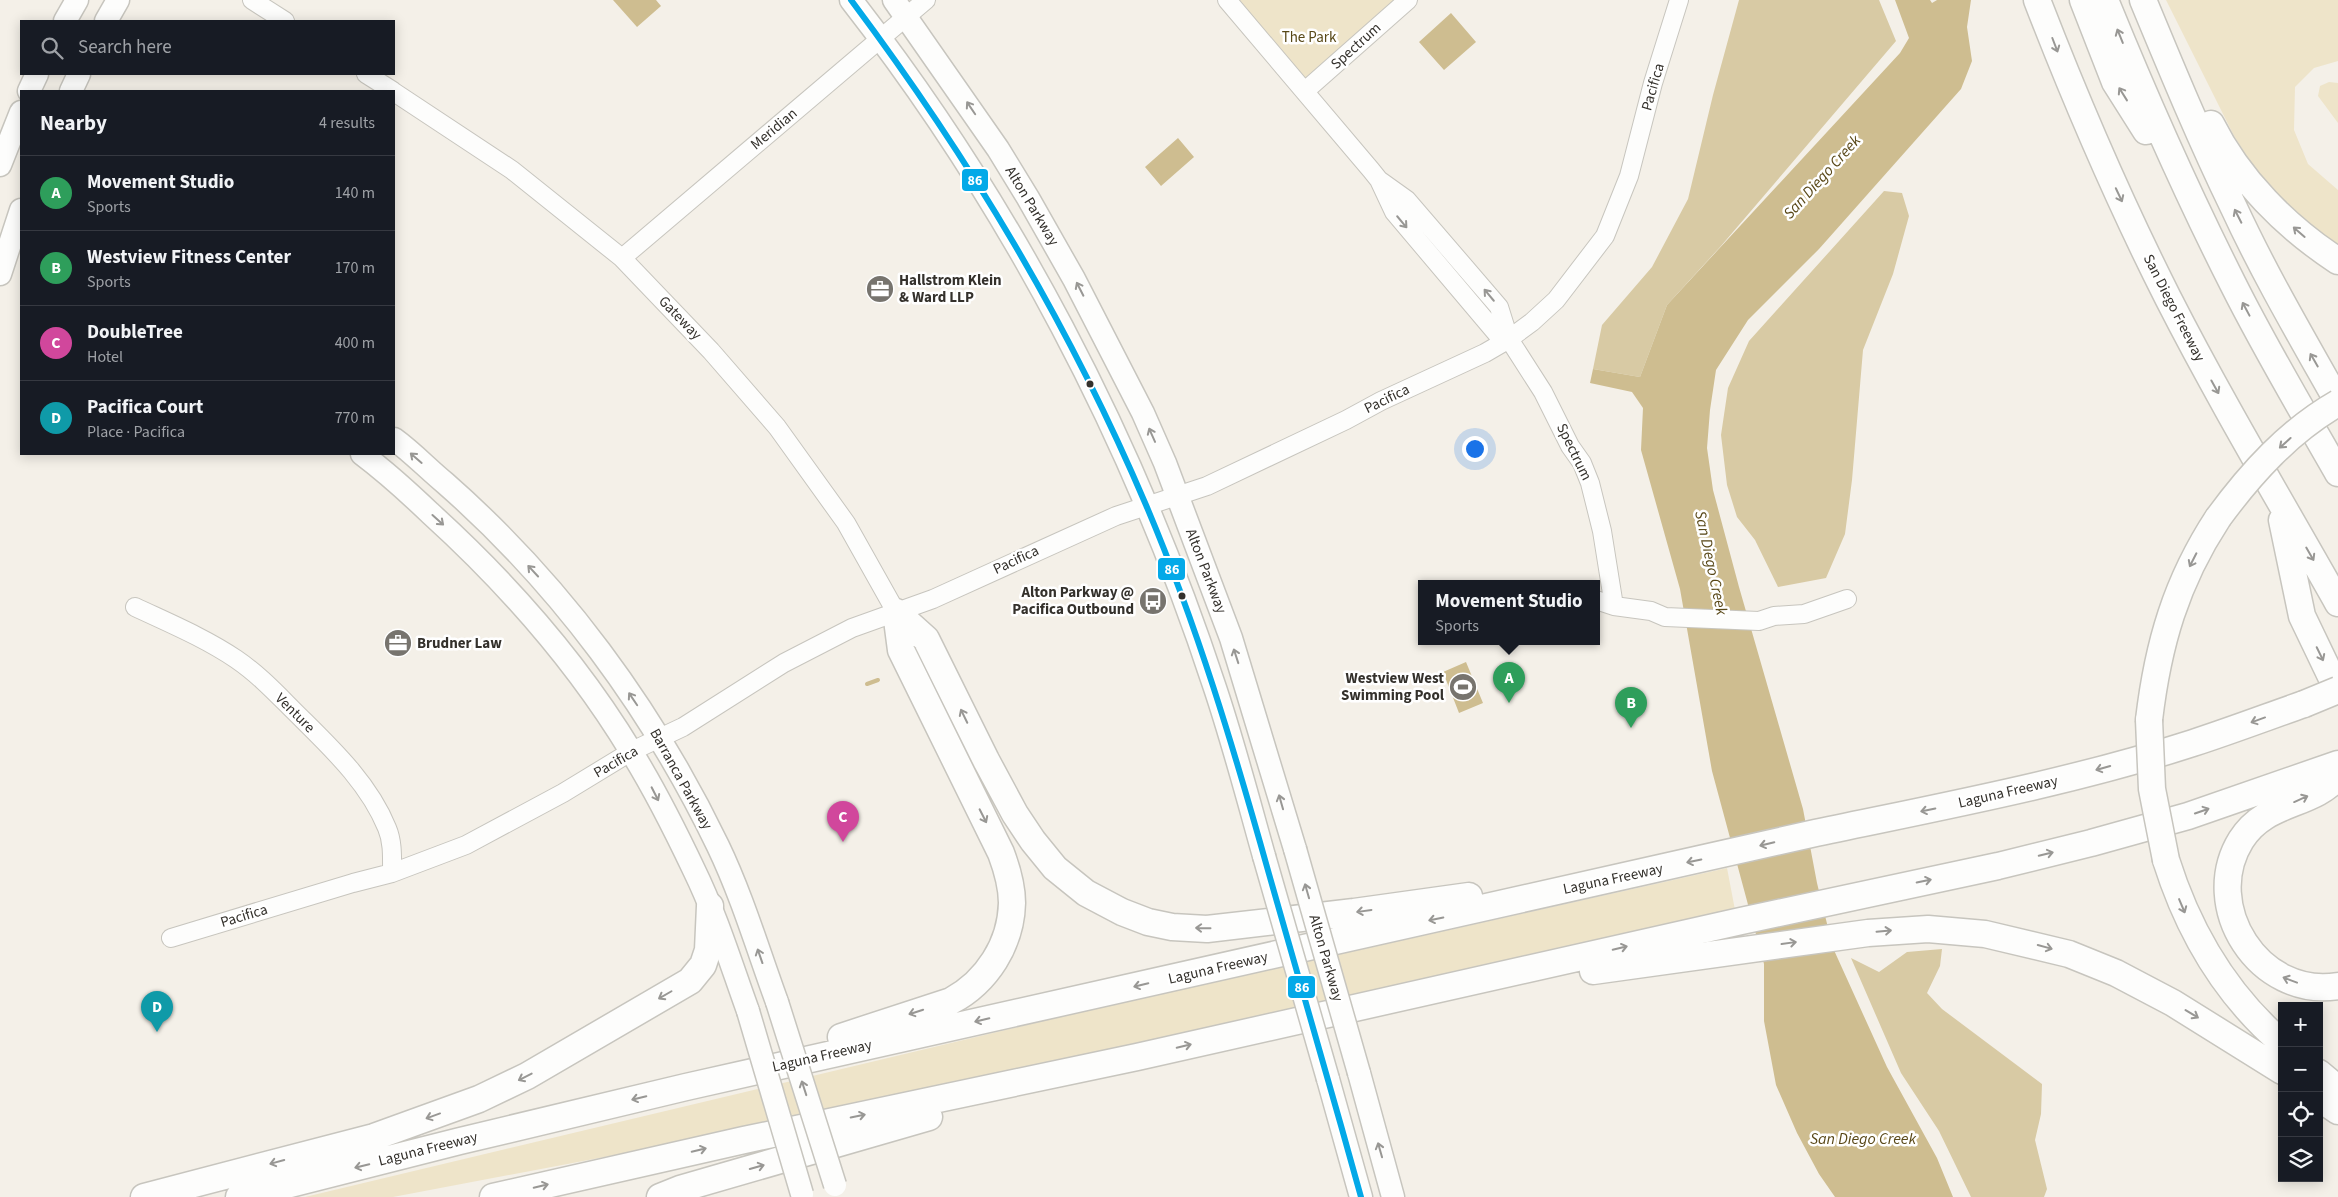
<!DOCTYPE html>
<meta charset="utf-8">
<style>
body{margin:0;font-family:"Source Sans 3",sans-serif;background:#242831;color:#f1f3f6}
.controls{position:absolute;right:15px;bottom:15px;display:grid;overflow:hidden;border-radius:0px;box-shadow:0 2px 12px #0003}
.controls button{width:45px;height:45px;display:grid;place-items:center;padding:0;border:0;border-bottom:1px solid #363941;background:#171b24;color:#f1f3f6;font:25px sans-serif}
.you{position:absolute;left:1474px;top:448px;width:18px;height:18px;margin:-12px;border:4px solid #fff;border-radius:50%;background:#1a73e8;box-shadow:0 0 0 8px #1a73e833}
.badge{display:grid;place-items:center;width:32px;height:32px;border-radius:50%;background:#b45309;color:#fff;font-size:16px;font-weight:700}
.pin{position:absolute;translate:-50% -41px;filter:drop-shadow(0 1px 2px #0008)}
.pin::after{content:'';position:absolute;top:26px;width:18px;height:15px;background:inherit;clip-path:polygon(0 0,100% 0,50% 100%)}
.popup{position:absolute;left:1418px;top:580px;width:182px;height:65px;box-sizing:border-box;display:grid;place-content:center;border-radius:0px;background:#171b24;filter:drop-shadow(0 1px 4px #0005);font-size:16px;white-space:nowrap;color:#9ea1a6}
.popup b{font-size:19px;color:#f1f3f6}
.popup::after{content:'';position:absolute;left:50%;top:100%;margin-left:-10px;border:10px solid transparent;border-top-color:#171b24}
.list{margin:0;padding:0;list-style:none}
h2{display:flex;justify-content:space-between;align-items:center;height:65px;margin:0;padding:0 20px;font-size:21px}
h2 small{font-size:16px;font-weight:400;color:#9ea1a6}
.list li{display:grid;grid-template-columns:32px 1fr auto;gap:15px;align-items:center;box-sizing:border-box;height:75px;padding:0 20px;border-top:1px solid #363941}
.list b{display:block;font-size:19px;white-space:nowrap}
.list p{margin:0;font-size:16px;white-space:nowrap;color:#9ea1a6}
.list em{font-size:16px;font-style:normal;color:#9ea1a6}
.icon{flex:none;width:28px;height:28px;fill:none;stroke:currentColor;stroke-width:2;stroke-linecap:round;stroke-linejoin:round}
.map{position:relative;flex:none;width:2338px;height:1197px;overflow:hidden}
.search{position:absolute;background:#171b24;box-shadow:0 2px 12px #0003;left:20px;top:20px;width:375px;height:55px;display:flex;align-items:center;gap:12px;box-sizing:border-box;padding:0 18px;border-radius:0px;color:#9ea1a6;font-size:19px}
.panel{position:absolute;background:#171b24;box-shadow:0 2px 12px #0003;left:20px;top:90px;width:375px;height:365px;border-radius:0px}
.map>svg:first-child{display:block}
.green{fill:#eee4c9}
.forest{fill:#d8caa4}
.water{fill:#cebd90}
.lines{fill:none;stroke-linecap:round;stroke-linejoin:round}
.stream{stroke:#cebd90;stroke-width:4}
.minor-casing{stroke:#c7c5be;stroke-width:20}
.major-casing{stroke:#c7c5be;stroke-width:25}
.highway-casing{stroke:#c7c5be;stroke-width:29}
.minor{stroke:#fdfdfc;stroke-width:18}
.major{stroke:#fdfdfc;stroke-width:22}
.highway{stroke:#fdfdfc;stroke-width:26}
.major-bridge-casing{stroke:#c7c5be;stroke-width:25;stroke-linecap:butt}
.highway-bridge-casing{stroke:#c7c5be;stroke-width:29;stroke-linecap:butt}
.major-bridge{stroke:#fdfdfc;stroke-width:22}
.highway-bridge{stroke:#fdfdfc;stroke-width:26}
.bus-1-casing{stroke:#fff;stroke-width:10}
.bus-1{stroke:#03a9e8;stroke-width:6}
.oneway{stroke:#989794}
.bus-dot{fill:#34312c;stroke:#fff;stroke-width:2}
.labels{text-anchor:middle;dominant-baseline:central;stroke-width:5;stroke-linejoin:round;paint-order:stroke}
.park-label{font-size:15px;fill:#584817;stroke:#fff}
.street-label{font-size:15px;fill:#34312c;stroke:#fff}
.poi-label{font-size:15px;font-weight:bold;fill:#34312c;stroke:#fff;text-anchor:start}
.water-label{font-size:16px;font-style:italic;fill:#594818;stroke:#fff}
.line-badge{stroke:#fff;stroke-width:2}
.badge-label{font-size:14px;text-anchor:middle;font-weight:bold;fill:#fff}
</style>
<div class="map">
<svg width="2338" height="1197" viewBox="0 0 2338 1197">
<rect width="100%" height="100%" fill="#f4f0e8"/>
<path class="green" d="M1227 0H1408L1305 91Z
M2166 0H2338V61L2314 68 2295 87 2294 130 2308 164 2338 190V251L2309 229 2262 180 2234 136Z
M2329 82 2338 83V123L2318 96 2320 86Z
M1727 868 1735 910 857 1109 393 1197H305L1089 1010Z"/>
<path class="forest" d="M1739 0H1879L1896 41 1721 246 1667 305 1640 377 1593 369 1602 325 1652 267 1688 199 1713 95Z
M1884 191 1902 193 1909 216 1893 274 1863 350 1852 480 1845 534 1826 578 1778 587 1755 540 1737 517 1727 485 1721 435 1728 388 1749 341Z
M1942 949 1940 966 1927 993 1942 1009 2042 1084 2041 1114 2035 1140 2047 1189 2044 1197H1971L1939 1131 1901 1073 1851 958 1879 972 1907 952Z"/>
<path class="water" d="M613 0H656L661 6 637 27Z
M1895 0H1930L1932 3 1937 0H1971L1967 27 1972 61 1961 89 1819 249 1748 320 1716 370 1710 410 1707 448 1713 490 1739 587 1803 809 1817 883 1833 948 1887 1067 1937 1158 1953 1197H1835L1819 1174 1797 1133 1776 1085 1764 1021V964L1712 771 1680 589 1641 450 1643 408 1632 392 1590 383 1593 369 1640 377 1667 305 1900 53 1909 38Z
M1451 13 1476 42 1444 70 1419 42Z
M1178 138 1194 157 1161 186 1145 167Z
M1466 662 1483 703 1459 713 1443 672Z"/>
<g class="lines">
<path class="stream" d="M867 684 878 680"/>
<defs>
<path id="minor" d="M252 0 285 21
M1227 0 1371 170 1379 180 1394 212 1497 334 1509 339
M366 74 393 91
M1305 91 1408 0
M394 92 512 170 622 258 711 351 777 427 846 523 896 612
M1379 180 1407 200 1499 307 1509 339 1543 392 1570 446 1582 463 1590 483 1602 531 1614 606
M622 258 926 0
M1596 600 1614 606 1651 611 1665 617 1759 621 1774 616 1804 614 1847 599
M135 607C169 623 205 638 236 659 258 674 275 692 293 710 328 745 368 781 387 828 393 842 392 858 392 873
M171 938 353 883 392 873 466 845 563 793 632 751 683 727 784 663 852 628 933 599 1116 516 1207 486 1346 420 1381 401 1485 353 1509 339 1532 322 1556 300 1605 236 1629 176 1653 83 1679 0"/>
<path id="major" d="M851 0C1011 205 1133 439 1214 685 1233 741 1248 799 1264 856
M894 0 998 149 1028 198 1074 279 1143 413 1165 463 1231 638 1295 849
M65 21 77 0
M106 21 118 0
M29 91 37 74
M71 91 79 74
M0 165 21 112
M0 274 21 210
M394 439C412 452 428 469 445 483 560 584 652 709 718 846 742 896 758 950 777 1002
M362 454C386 472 408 492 430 513 506 582 579 665 632 753 655 790 675 830 694 870 716 915 731 964 748 1011
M1359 1073 1393 1197
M1328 1079 1361 1197"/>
<path id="highway" d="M2037 0C2076 101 2119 201 2168 298 2221 402 2281 502 2338 603
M2083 0 2115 82 2146 131
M2105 0C2144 96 2186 191 2233 284 2265 348 2302 410 2338 473
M2143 0C2172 70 2201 140 2234 208 2265 275 2302 338 2338 402
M2211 124C2239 180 2286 227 2338 261
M2282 520 2302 616 2338 691
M896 612 926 639 986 760 1015 814 1033 841 1055 868 1086 893 1122 912 1148 922 1172 927 1207 929 1354 912 1469 896
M2149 720C2158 644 2176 582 2218 518
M2338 776C2313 807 2266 800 2241 840 2200 906 2259 999 2338 986
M2166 860C2188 930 2225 994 2282 1043
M1593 971 1868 933 1928 929 1985 934 2069 954 2116 973 2173 1003 2282 1071
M841 1037 951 1001C987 982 1011 944 1012 903 1012 885 1007 869 1001 853L901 650 896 612
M2319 1073 2338 1089
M2319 1098 2338 1111
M144 1197 374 1137 479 1099 527 1076 690 981 703 965 708 950 710 906
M239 1197 460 1141 686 1087 1811 834C1939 807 2069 783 2193 743 2230 731 2267 717 2304 704
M493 1197 744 1140 1137 1057 1741 921 1998 866 2091 843 2188 816 2338 764
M660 1197 680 1189 929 1117"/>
</defs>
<use href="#minor" class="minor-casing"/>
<use href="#major" class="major-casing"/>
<use href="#highway" class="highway-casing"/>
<use href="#minor" class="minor"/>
<use href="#major" class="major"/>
<use href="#highway" class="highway"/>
<defs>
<path id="major-bridge" d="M1295 849 1359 1073
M1264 856 1328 1079
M777 1002 835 1185
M748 1011 802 1194"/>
<path id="highway-bridge" d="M2218 518C2251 473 2289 431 2338 403
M2304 704 2338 690
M2149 720 2152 789 2166 860"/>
</defs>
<use href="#major-bridge" class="major-bridge-casing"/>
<use href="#highway-bridge" class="highway-bridge-casing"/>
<use href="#major-bridge" class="major-bridge"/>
<use href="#highway-bridge" class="highway-bridge"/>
<defs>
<path id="bus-1" d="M851 0C970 159 1068 322 1146 505 1197 625 1234 749 1269 874 1300 981 1331 1089 1361 1197"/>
</defs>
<use href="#bus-1" class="bus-1-casing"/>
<use href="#bus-1" class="bus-1"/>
</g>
<defs><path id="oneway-shaft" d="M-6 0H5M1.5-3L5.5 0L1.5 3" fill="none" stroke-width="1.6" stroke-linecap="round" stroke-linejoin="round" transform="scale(1.25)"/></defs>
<g class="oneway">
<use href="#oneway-shaft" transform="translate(2120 36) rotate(-112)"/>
<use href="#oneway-shaft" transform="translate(2055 45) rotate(69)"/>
<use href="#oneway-shaft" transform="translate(2123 94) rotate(-122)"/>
<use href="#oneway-shaft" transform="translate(971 108) rotate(-124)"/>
<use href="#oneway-shaft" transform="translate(2119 195) rotate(65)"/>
<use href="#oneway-shaft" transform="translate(2238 216) rotate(-117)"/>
<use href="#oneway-shaft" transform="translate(1402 222) rotate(50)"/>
<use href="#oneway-shaft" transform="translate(2299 232) rotate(-139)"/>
<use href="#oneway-shaft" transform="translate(1080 289) rotate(-117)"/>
<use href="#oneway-shaft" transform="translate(1489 295) rotate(-130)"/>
<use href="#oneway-shaft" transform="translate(2246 309) rotate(-118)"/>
<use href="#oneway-shaft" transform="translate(2314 360) rotate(-120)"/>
<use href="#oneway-shaft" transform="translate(2215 387) rotate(61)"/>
<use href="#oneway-shaft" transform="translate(1152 435) rotate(-114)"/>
<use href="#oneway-shaft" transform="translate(2285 443) rotate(138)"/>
<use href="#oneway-shaft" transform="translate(416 458) rotate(-139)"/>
<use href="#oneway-shaft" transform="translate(438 520) rotate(42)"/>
<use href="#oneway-shaft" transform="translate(2310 554) rotate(60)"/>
<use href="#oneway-shaft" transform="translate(2193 560) rotate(117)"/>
<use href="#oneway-shaft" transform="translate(533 571) rotate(-133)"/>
<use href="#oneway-shaft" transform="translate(2320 654) rotate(64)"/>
<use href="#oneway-shaft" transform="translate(1236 656) rotate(-108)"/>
<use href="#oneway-shaft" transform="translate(633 699) rotate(-124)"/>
<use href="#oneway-shaft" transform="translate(964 716) rotate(-116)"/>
<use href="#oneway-shaft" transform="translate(2258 720) rotate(160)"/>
<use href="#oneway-shaft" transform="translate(2103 768) rotate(164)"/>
<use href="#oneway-shaft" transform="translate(655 794) rotate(63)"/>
<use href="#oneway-shaft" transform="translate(2301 799) rotate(-24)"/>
<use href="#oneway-shaft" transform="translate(1281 802) rotate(-106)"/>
<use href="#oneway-shaft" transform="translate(1928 810) rotate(168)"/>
<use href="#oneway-shaft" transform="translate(2202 811) rotate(-19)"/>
<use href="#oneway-shaft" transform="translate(983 816) rotate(63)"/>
<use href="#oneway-shaft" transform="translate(1767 844) rotate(167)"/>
<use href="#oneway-shaft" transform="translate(2046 854) rotate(-14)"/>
<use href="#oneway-shaft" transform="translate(1694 861) rotate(168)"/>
<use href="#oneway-shaft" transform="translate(1924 881) rotate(-12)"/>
<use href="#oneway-shaft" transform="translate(1307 891) rotate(-106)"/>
<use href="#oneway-shaft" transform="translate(2182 906) rotate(67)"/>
<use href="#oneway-shaft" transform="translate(1364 911) rotate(172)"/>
<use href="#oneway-shaft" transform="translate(1436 919) rotate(168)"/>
<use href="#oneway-shaft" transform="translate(1203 928) rotate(-179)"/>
<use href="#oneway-shaft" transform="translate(1884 931) rotate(-5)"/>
<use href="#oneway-shaft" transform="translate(1789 943) rotate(-8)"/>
<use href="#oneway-shaft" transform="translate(2045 947) rotate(15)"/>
<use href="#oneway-shaft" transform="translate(1620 948) rotate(-13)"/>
<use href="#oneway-shaft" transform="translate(760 956) rotate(-109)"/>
<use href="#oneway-shaft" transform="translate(2290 980) rotate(-159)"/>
<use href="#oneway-shaft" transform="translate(1141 985) rotate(167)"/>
<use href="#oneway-shaft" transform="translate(665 995) rotate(150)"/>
<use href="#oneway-shaft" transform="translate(916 1012) rotate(162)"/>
<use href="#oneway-shaft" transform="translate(2192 1014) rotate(31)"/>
<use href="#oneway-shaft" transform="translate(982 1020) rotate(167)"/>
<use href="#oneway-shaft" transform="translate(1184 1046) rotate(-13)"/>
<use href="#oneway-shaft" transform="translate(525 1077) rotate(153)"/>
<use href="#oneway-shaft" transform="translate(804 1088) rotate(-108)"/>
<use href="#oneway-shaft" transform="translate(639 1098) rotate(167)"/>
<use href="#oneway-shaft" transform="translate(433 1116) rotate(160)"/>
<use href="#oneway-shaft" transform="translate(858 1116) rotate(-12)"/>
<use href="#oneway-shaft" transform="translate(699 1150) rotate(-13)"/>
<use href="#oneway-shaft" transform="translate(1380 1150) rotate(-106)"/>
<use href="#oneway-shaft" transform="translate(277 1162) rotate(165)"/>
<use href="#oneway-shaft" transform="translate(362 1166) rotate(166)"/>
<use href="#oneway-shaft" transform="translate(757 1167) rotate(-16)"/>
<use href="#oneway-shaft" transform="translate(541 1186) rotate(-13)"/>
</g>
<defs>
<symbol id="office-disc" viewBox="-11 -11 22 22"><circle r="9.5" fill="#77746e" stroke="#fff"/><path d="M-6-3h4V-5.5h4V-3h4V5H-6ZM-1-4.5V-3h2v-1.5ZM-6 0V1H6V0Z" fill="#fff"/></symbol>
<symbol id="bus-disc" viewBox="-11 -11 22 22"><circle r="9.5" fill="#77746e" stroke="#fff"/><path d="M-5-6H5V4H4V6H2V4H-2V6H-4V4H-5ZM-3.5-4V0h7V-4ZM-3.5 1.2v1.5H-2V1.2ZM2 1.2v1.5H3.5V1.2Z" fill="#fff"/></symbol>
<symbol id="stadium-disc" viewBox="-11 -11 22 22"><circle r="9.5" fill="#77746e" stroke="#fff"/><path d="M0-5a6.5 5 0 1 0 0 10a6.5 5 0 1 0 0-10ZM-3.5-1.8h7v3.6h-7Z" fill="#fff"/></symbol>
</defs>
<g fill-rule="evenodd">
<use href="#office-disc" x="864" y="273" width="32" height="32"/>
<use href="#bus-disc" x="1137" y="585" width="32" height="32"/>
<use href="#office-disc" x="382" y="627" width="32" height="32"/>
<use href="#stadium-disc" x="1447" y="671" width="32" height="32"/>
</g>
<g class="bus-dot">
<circle cx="1090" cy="384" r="4.5"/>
<circle cx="1182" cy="596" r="4.5"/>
</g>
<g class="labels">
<g class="park-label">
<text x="1309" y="37">The Park</text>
</g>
<g class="street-label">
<text transform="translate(1356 46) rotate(-42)">Spectrum</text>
<text transform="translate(1653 87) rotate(-74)">Pacifica</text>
<text transform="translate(774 129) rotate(-40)">Meridian</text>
<text transform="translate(1032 206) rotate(59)">Alton Parkway</text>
<text transform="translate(2174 308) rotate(63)">San Diego Freeway</text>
<text transform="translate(680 318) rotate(46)">Gateway</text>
<text transform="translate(1387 399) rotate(-26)">Pacifica</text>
<text transform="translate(1574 452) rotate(64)">Spectrum</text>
<text transform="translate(1016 560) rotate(-25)">Pacifica</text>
<text transform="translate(1206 571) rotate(69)">Alton Parkway</text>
<text transform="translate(295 713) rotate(45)">Venture</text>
<text transform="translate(616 762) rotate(-30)">Pacifica</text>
<text transform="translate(681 779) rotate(61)">Barranca Parkway</text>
<text transform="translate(2008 792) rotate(-13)">Laguna Freeway</text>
<text transform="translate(1613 879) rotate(-12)">Laguna Freeway</text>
<text transform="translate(244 916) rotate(-17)">Pacifica</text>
<text transform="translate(1326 958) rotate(74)">Alton Parkway</text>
<text transform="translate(1218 968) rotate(-13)">Laguna Freeway</text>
<text transform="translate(822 1056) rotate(-13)">Laguna Freeway</text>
<text transform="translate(428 1149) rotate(-14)">Laguna Freeway</text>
</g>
<g class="poi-label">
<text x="899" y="280">Hallstrom Klein<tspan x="899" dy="17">&amp; Ward LLP</tspan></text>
<text x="1134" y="592" text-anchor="end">Alton Parkway @<tspan x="1134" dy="17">Pacifica Outbound</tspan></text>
<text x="417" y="643">Brudner Law</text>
<text x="1444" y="678" text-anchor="end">Westview West<tspan x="1444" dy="17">Swimming Pool</tspan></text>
</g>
<g class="water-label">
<text transform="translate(1822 177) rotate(-48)">San Diego Creek</text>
<text transform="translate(1711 563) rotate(78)">San Diego Creek</text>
<text x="1863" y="1139">San Diego Creek</text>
</g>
</g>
<g class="line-badge">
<rect x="961" y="168" width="28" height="24" rx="5" fill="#03a9e8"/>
<rect x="1157" y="557" width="29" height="24" rx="5" fill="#03a9e8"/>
<rect x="1287" y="975" width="29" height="24" rx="5" fill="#03a9e8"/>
</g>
<g class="badge-label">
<text x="975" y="185">86</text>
<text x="1172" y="574">86</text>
<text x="1302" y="992">86</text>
</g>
</svg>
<div class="controls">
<button>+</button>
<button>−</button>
<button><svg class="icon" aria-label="locate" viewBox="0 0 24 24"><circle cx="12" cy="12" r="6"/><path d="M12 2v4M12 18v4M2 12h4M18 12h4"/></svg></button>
<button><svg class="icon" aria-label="layers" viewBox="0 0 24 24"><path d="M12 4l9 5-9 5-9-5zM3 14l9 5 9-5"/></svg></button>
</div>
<div class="you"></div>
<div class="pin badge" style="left:1509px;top:703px;background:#2e9e5b">A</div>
<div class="popup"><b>Movement Studio</b>Sports</div>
<div class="pin badge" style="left:1631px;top:728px;background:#2e9e5b">B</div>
<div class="pin badge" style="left:843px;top:842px;background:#d1479c">C</div>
<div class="pin badge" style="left:157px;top:1032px;background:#0f9aa8">D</div>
<div class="search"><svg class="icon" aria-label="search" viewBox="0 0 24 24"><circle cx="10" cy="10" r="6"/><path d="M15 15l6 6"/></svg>Search here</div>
<section class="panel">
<h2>Nearby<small>4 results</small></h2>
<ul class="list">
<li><span class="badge" style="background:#2e9e5b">A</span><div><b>Movement Studio</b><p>Sports</p></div><em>140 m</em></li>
<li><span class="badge" style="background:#2e9e5b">B</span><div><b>Westview Fitness Center</b><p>Sports</p></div><em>170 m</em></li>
<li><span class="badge" style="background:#d1479c">C</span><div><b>DoubleTree</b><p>Hotel</p></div><em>400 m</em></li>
<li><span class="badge" style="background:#0f9aa8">D</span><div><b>Pacifica Court</b><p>Place · Pacifica</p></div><em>770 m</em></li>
</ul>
</section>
</div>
